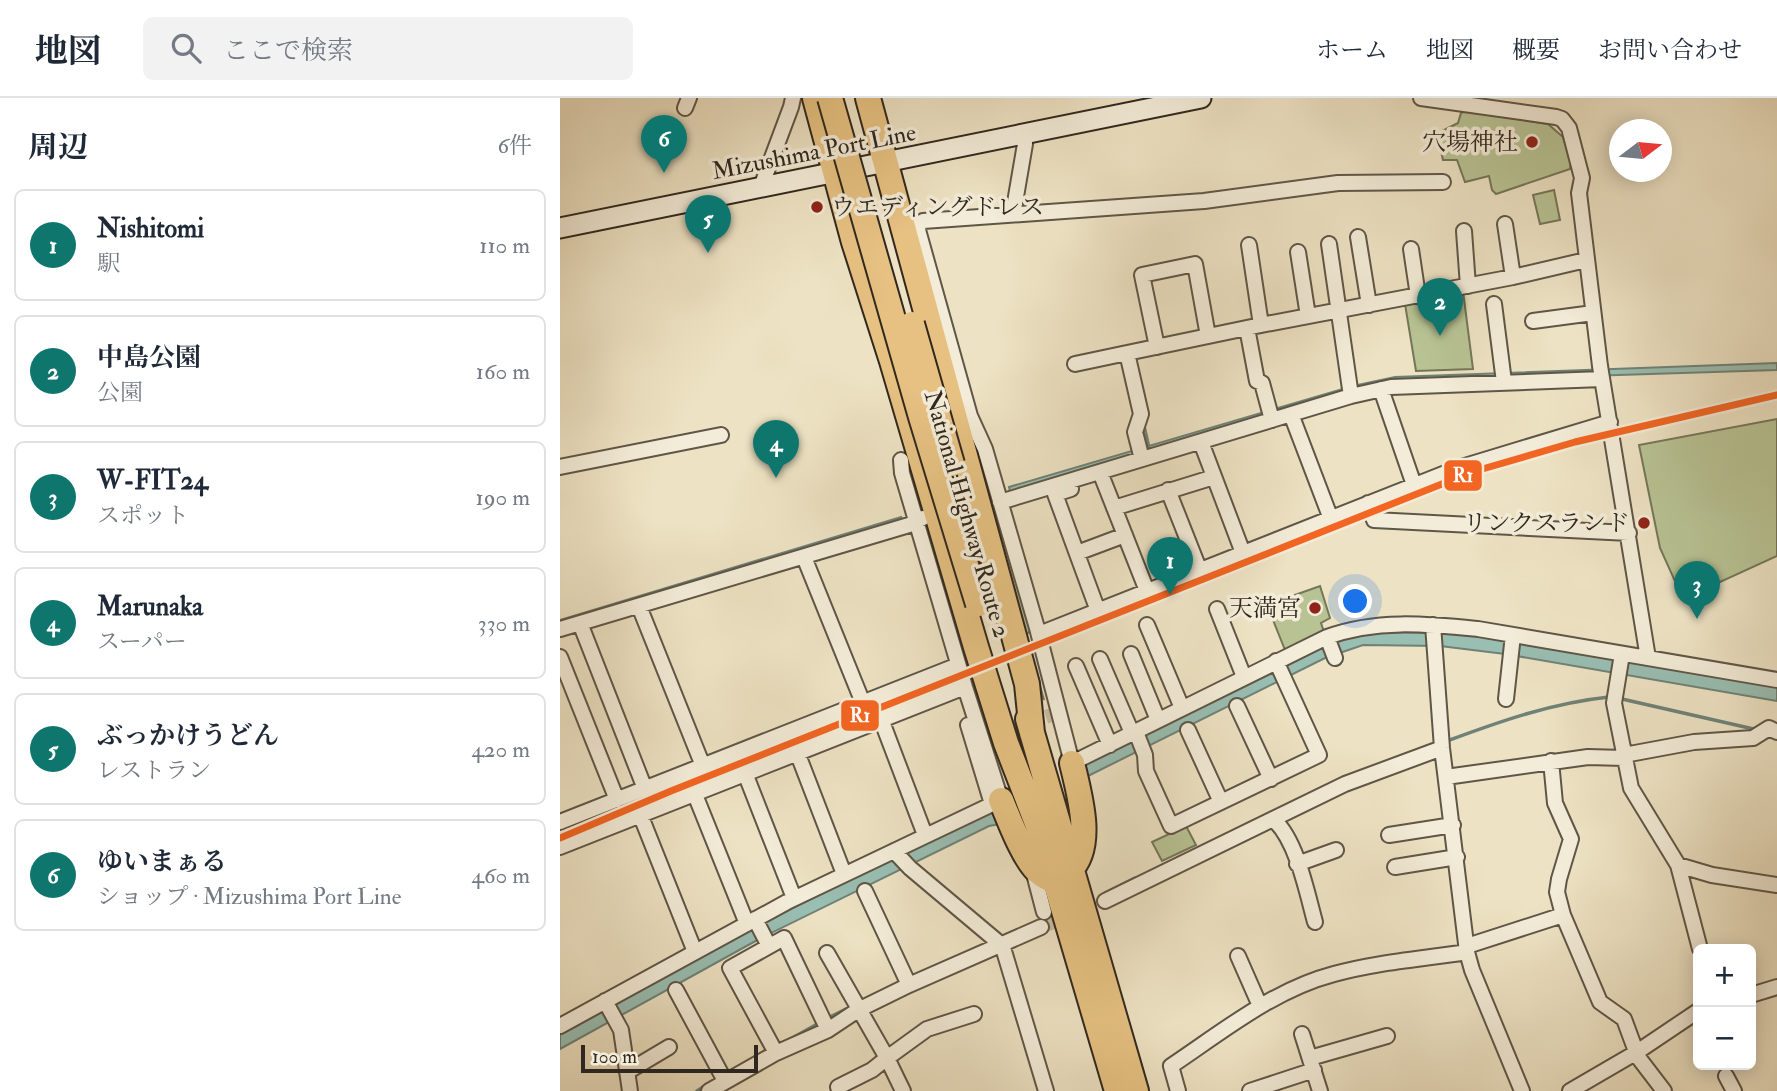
<!DOCTYPE html>
<html lang="ja">
<meta charset="utf-8">
<style>
body{margin:0;font-family:"IM FELL Double Pica","Noto Serif JP",serif;background:#f2f2f3;color:#1f2937}
.controls{position:absolute;right:21px;bottom:21px;display:grid;overflow:hidden;border-radius:10px;box-shadow:0 4px 18px #0003}
.controls button{width:63px;height:63px;display:grid;place-items:center;padding:0;border:0;border-bottom:2px solid #e0e1e3;background:#fff;color:#1f2937;font:35px sans-serif}
.compass{position:absolute;left:1049px;top:21px;width:63px;height:63px;border-radius:50%;background:#fff;box-shadow:0 4px 18px #0003;rotate:74deg}
.scale{position:absolute;left:21px;bottom:18px;width:177px;box-sizing:border-box;padding-left:7px;border:4px solid #30281e;border-top:0;font-size:19px;line-height:24px;white-space:nowrap;color:#30281e;-webkit-text-stroke:5px #f3ecd8;paint-order:stroke}
.you{position:absolute;left:796px;top:504px;width:24px;height:24px;margin:-18px;border:5px solid #fff;border-radius:50%;background:#1a73e8;box-shadow:0 0 0 10px #1a73e833}
.badge{display:grid;place-items:center;width:46px;height:46px;border-radius:50%;background:#0f766e;color:#fff;font-size:23px;font-weight:700}
.pin{position:absolute;translate:-50% -58px;filter:drop-shadow(0 2px 4px #0008)}
.pin::after{content:'';position:absolute;top:37px;width:24px;height:21px;background:inherit;clip-path:polygon(0 0,100% 0,50% 100%)}
.list{margin:0;padding:0;list-style:none}
h2{display:flex;justify-content:space-between;align-items:center;height:91px;margin:0;padding:0 28px;font-size:30px}
h2 small{font-size:23px;font-weight:400;color:#747a83}
.list li{display:grid;grid-template-columns:46px 1fr auto;gap:21px;align-items:center;box-sizing:border-box;height:112px;margin:0 14px 14px;padding:0 14px;border:2px solid #e0e1e3;border-radius:10px}
.list b{display:block;font-size:26px;white-space:nowrap}
.list p{margin:0;font-size:23px;white-space:nowrap;color:#747a83}
.list em{font-size:23px;font-style:normal;color:#747a83}
.icon{flex:none;width:38px;height:38px;fill:none;stroke:currentColor;stroke-width:2;stroke-linecap:round;stroke-linejoin:round}
.map{position:relative;flex:none;width:1217px;height:993px;overflow:hidden}
header{display:flex;align-items:center;gap:42px;box-sizing:border-box;height:98px;padding:0 35px;background:#fff;border-bottom:2px solid #e0e1e3}
header strong{font-size:33px}
nav{display:flex;gap:38px;margin-inline-start:auto;font-size:24px}
.search{width:490px;height:63px;background:#f2f2f3;display:flex;align-items:center;gap:18px;box-sizing:border-box;padding:0 24px;border-radius:10px;color:#747a83;font-size:26px}
main{display:flex}
aside{flex:1;background:#fff}
.map>svg:first-child{display:block}
.green{fill:#b8c394;stroke:#747659;stroke-width:2}
.water{fill:#99beb2;stroke:#6f8277;stroke-width:2}
.lines{fill:none;stroke-linecap:round;stroke-linejoin:round}
.stream{stroke:#6f8277;stroke-width:3.5}
.street-tunnel{stroke:#c7bda2;stroke-width:14;stroke-dasharray:14 7;stroke-linecap:butt}
.street-casing{stroke:#5f5647;stroke-width:18}
.secondary-casing{stroke:#30281e;stroke-width:23}
.highway-casing{stroke:#30281e;stroke-width:28}
.street{stroke:#f3ecd8;stroke-width:14}
.secondary{stroke:#f3ecd8;stroke-width:19}
.highway{stroke:#e6c182;stroke-width:24}
.rail-casing{stroke:#30281e;stroke-width:6}
.rail{stroke:#f3ecd8;stroke-width:3.5;stroke-dasharray:10;stroke-linecap:butt}
.highway-bridge-casing{stroke:#30281e;stroke-width:28;stroke-linecap:butt}
.highway-bridge{stroke:#e6c182;stroke-width:24}
.rail-1-casing{stroke:#f3ecd8;stroke-width:12}
.rail-1{stroke:#f26522;stroke-width:7}
.poi-dot{fill:#8f2418;stroke:#f3ecd8;stroke-width:2.5}
.labels{text-anchor:middle;dominant-baseline:central;stroke-width:7;stroke-linejoin:round;paint-order:stroke}
.poi-label{font-size:24px;fill:#30281e;stroke:#f3ecd8;text-anchor:end}
.street-label{font-size:24px;fill:#30281e;stroke:#f3ecd8}
.line-badge{stroke:#f3ecd8;stroke-width:2.5}
.badge-label{font-size:19px;text-anchor:middle;font-weight:bold;fill:#fff}
</style>
<header>
<strong>地図</strong>
<div class="search"><svg class="icon" aria-label="search" viewBox="0 0 24 24"><circle cx="10" cy="10" r="6"/><path d="M15 15l6 6"/></svg>ここで検索</div>
<nav><a>ホーム</a><a>地図</a><a>概要</a><a>お問い合わせ</a></nav>
</header>
<main>
<aside>
<h2>周辺<small>6件</small></h2>
<ul class="list">
<li><span class="badge">1</span><div><b>Nishitomi</b><p>駅</p></div><em>110 m</em></li>
<li><span class="badge">2</span><div><b>中島公園</b><p>公園</p></div><em>160 m</em></li>
<li><span class="badge">3</span><div><b>W-FIT24</b><p>スポット</p></div><em>190 m</em></li>
<li><span class="badge">4</span><div><b>Marunaka</b><p>スーパー</p></div><em>330 m</em></li>
<li><span class="badge">5</span><div><b>ぶっかけうどん</b><p>レストラン</p></div><em>420 m</em></li>
<li><span class="badge">6</span><div><b>ゆいまぁる</b><p>ショップ · Mizushima Port Line</p></div><em>460 m</em></li>
</ul>
</aside>
<div class="map">
<svg width="1217" height="993" viewBox="0 0 1217 993">
<rect width="100%" height="100%" fill="#ede2c3"/>
<filter id="stains"><feTurbulence type="fractalNoise" baseFrequency=".00286" numOctaves="4"/><feColorMatrix values="0 0 0 0 .2 0 0 0 0 .09 0 0 0 0 .02 0 0 0 .5 -.17"/></filter>
<radialGradient id="worn" r=".72"><stop offset=".6" stop-color="#630" stop-opacity="0"/><stop offset="1" stop-color="#630" stop-opacity=".3"/></radialGradient>
<path class="green" d="M905 13 988 26 1003 39 1011 65 1010 71 936 96 932 92 929 78 905 84 897 62H883L878 40 882 33 898 25 901 15Z
M994 92 1000 122 980 126 973 97Z
M903 193 913 271 856 273 845 206Z
M1217 321V458L1123 501 1100 450 1079 347Z
M431 408 438 412 470 533 466 537 484 602 480 595Z
M760 488 770 520 761 525 764 534 725 552 707 507Z
M626 728 636 747 602 763 592 744Z"/>
<path class="water" d="M1217 265V272L835 284 451 398 449 389 793 288 835 279Z
M341 419 342 425 0 526V522Z
M814 534 882 535 944 541 1217 587V603L945 556 880 548 803 547 765 560 522 681 523 665 764 546 787 538Z
M438 711 446 725 429 728 201 840 0 951V937L193 830 329 762Z"/>
<g class="lines">
<path class="stream" d="M583 324 589 350
M1062 601 1198 632
M887 643C941 623 992 605 1049 599
M545 795 575 780
M268 920 288 910
M225 944 261 924
M137 993 159 979"/>
<path class="street-tunnel" d="M426 638 495 616
M481 829 545 803"/>
<defs>
<path id="street" d="M861 0 996 19 1002 21 1009 30 1022 80 1019 95 1040 268 1088 560
M125 10 129 0
M883 84 778 85 644 103 363 123 359 126 358 132 410 318 425 351 477 530 512 665 767 539C816 521 866 526 918 531L1217 582
M201 89 231 9 233 0
M453 116 465 46 464 35
M945 126 953 179
M904 133 908 188
M798 139 809 207
M769 146 791 298
M689 147 701 227
M851 151 858 198
M738 154 748 218
M934 206 944 284
M973 223 1033 215
M687 230 697 283 702 285 712 322
M597 249 582 177 635 166 648 238
M515 266 567 255
M821 291 854 387
M731 316 771 421
M641 344 683 455
M582 361 575 334 581 316 567 255 701 227 953 179 1026 162
M0 369 161 337
M540 374 587 493
M511 391 495 396 538 513
M608 392 640 473
M440 404 791 298 831 289 1042 281
M808 405 814 422 1069 435
M554 410 654 379
M517 455 565 437
M244 459 303 605
M79 508 143 668
M657 511 684 579
M20 525 85 691
M587 527 622 610
M873 527 882 650 907 854 912 872 962 993
M0 531 349 427 363 420
M479 536 898 370 1050 324
M767 539 775 560
M571 556 598 622
M1062 556 1054 605 1071 690 1118 767 1140 851
M0 559 57 702
M540 561 572 635
M516 568 550 647
M946 601 953 537
M677 608 711 681
M321 621 365 737
M408 627 432 706
M628 632 661 704
M576 634 585 657 586 673 611 728 759 657 716 563
M237 654 284 776
M1064 657 1134 644 1193 640 1209 630 1217 634
M991 663 995 705 1011 741 999 781 997 794 1003 817 1040 904 1064 921 1078 959 1104 993
M185 675 234 800
M886 679 1028 659 1064 660
M134 694 187 826
M80 716 135 854
M714 722C737 743 747 795 755 824
M0 724 398 567
M829 737 893 727
M0 749 405 589
M334 753 350 770 438 844 444 853 486 993
M737 766 776 752
M1118 767 1152 777 1217 787
M835 769 897 759
M473 772 484 814
M305 793 349 887
M545 803 785 686 882 650
M195 821 209 848
M907 848 1003 817
M267 855 327 960 367 931 414 916
M678 858 700 908
M116 892 165 983
M1191 897 1217 889
M45 903 61 932 70 993
M0 928 227 804 441 702 405 589 342 375 341 362
M742 936 760 993
M216 955 170 870 224 840 268 932
M750 960 827 938
M67 974 109 949
M1166 978 1174 993
M278 989 312 972 327 960 343 993
M149 993 216 955 268 932 298 912 349 887 481 829
M618 993 611 968C662 934 713 892 774 876 817 864 863 861 907 854
M690 993 754 972
M1010 993 1077 954 1138 913"/>
<path id="secondary" d="M0 130 641 0"/>
<path id="highway" d="M255 0 294 144 332 263 416 549 446 645 480 733
M308 0 467 586 472 635
M468 621 576 993
M441 702C448 719 465 765 480 775 484 779 490 781 494 783
M476 718 557 993
M510 772C535 748 519 695 512 665"/>
</defs>
<use href="#street" class="street-casing"/>
<use href="#secondary" class="secondary-casing"/>
<use href="#highway" class="highway-casing"/>
<use href="#street" class="street"/>
<use href="#secondary" class="secondary"/>
<use href="#highway" class="highway"/>
<defs>
<path id="rail" d="M1185 304 1217 297"/>
</defs>
<use href="#rail" class="rail-casing"/>
<use href="#rail" class="rail"/>
<defs>
<path id="highway-bridge" d="M270 0 361 319 418 506
M352 226 392 366"/>
</defs>
<use href="#highway-bridge" class="highway-bridge-casing"/>
<use href="#highway-bridge" class="highway-bridge"/>
<defs>
<path id="rail-1" d="M0 740 111 693 912 374 1015 344 1217 297"/>
</defs>
<use href="#rail-1" class="rail-1-casing"/>
<use href="#rail-1" class="rail-1"/>
</g>
<g class="poi-dot">
<circle cx="972" cy="44" r="7"/>
<circle cx="257" cy="109" r="7"/>
<circle cx="1084" cy="425" r="7"/>
<circle cx="755" cy="510" r="7"/>
</g>
<g class="labels">
<g class="poi-label">
<text x="958" y="44">穴場神社</text>
<text x="271" y="109" text-anchor="start">ウエディングドレス</text>
<text x="1070" y="425">リンクスランド</text>
<text x="741" y="510">天満宮</text>
</g>
<g class="street-label">
<text transform="translate(254 54) rotate(-11)">Mizushima Port Line</text>
<text transform="translate(407 416) rotate(74)">National Highway Route 2</text>
</g>
</g>
<g class="line-badge">
<rect x="883" y="361" width="40" height="33" rx="7" fill="#f26522"/>
<rect x="280" y="601" width="40" height="33" rx="7" fill="#f26522"/>
</g>
<g class="badge-label">
<text x="903" y="384">R1</text>
<text x="300" y="624">R1</text>
</g>
<rect width="100%" height="100%" filter="url(#stains)"/>
<rect width="100%" height="100%" fill="url(#worn)"/>
</svg>
<div class="controls">
<button>+</button>
<button>−</button>
</div>
<svg class="compass" viewBox="-18 -18 36 36"><path d="M0-13l5 13h-10z" fill="#e53935"/><path d="M0 13l5-13h-10z" fill="#747a83"/></svg>
<div class="scale">100 m</div>
<div class="you"></div>
<div class="pin badge" style="left:610px;top:497px">1</div>
<div class="pin badge" style="left:880px;top:238px">2</div>
<div class="pin badge" style="left:1137px;top:521px">3</div>
<div class="pin badge" style="left:216px;top:380px">4</div>
<div class="pin badge" style="left:148px;top:155px">5</div>
<div class="pin badge" style="left:104px;top:75px">6</div>
</div>
</main>
